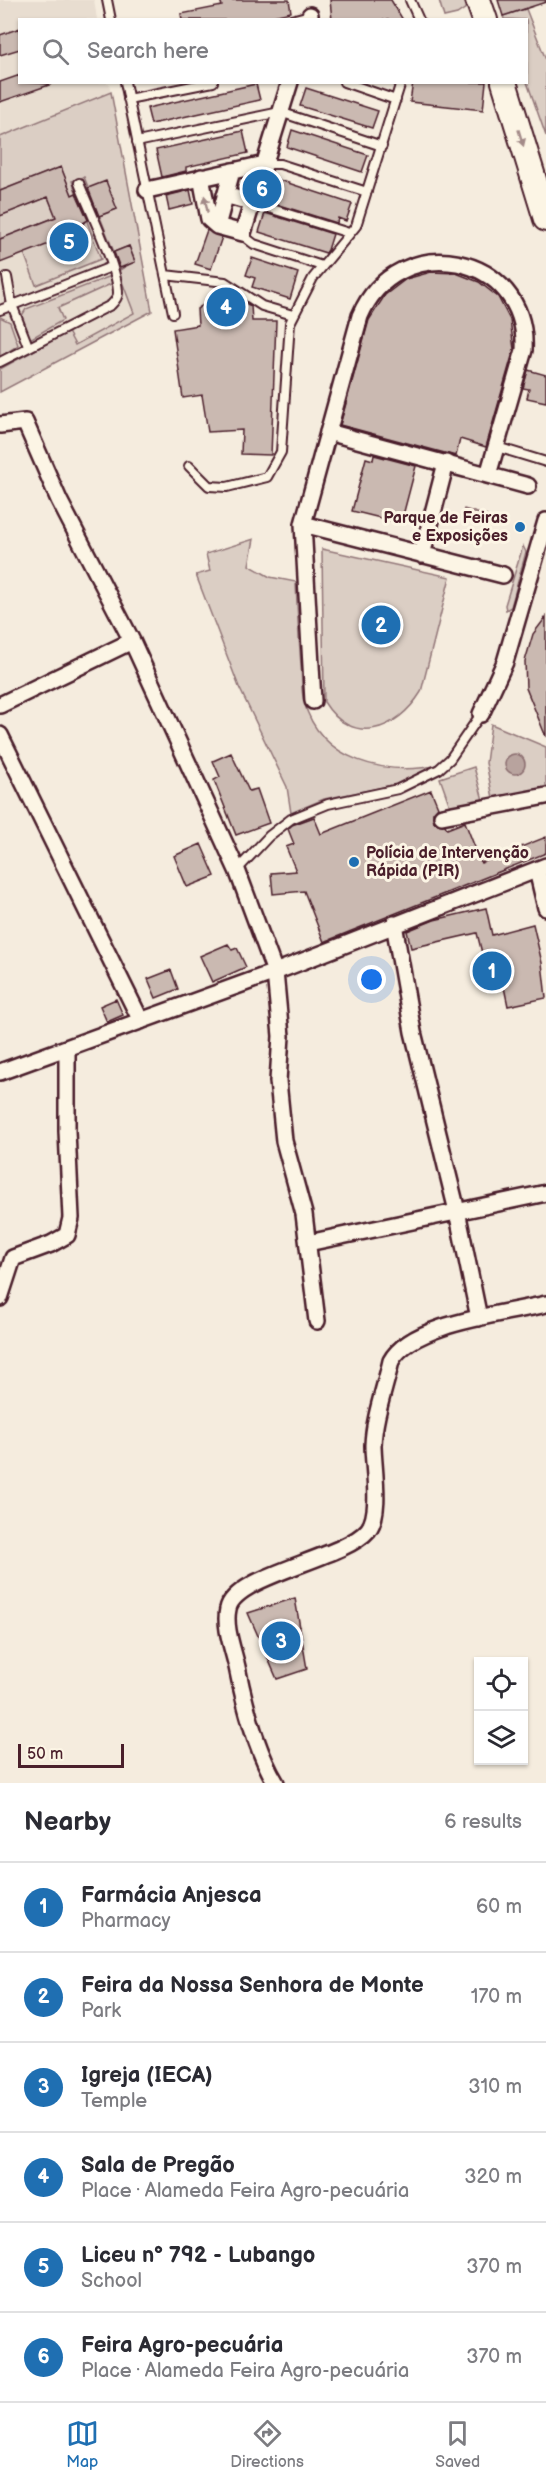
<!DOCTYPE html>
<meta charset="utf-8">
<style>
body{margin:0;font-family:"Balsamiq Sans",sans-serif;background:#f7f7f7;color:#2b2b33}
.controls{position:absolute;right:18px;bottom:18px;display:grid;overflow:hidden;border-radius:0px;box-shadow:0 2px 4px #0004}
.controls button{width:54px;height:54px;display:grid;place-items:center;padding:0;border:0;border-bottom:2px solid #e1e1e2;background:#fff;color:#2b2b33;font:30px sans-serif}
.scale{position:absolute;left:18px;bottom:15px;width:106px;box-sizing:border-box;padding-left:6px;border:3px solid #4a1f2b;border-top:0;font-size:16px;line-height:21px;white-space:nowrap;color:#4a1f2b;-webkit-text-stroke:4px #fcf5e5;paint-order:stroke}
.you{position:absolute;left:372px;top:980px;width:21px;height:21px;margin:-15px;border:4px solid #fff;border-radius:50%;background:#1a73e8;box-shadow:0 0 0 9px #1a73e833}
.badge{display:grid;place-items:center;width:39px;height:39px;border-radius:50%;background:#1f6fb2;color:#fff;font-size:20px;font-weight:700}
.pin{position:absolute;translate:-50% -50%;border:3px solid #fff;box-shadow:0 2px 6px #0006}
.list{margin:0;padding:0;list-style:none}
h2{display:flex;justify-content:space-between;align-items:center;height:78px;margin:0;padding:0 24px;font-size:26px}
h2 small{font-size:20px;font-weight:400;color:#7c7c81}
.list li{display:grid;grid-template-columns:39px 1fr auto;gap:18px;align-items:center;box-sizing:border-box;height:90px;padding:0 24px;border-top:2px solid #e1e1e2}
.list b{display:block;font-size:22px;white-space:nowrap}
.list p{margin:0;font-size:20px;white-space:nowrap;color:#7c7c81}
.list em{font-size:20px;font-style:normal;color:#7c7c81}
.icon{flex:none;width:33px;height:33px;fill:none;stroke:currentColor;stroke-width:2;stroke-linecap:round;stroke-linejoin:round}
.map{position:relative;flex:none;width:546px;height:1783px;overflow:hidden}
.search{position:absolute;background:#fff;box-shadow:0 2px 4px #0004;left:18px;right:18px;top:18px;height:66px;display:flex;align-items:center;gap:15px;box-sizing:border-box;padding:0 21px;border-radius:0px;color:#7c7c81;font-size:22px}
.sheet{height:618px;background:#fff}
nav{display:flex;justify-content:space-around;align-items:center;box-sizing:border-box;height:84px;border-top:2px solid #e1e1e2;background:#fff;font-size:16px;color:#7c7c81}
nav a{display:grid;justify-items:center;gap:3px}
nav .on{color:#1f6fb2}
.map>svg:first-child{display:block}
.built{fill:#e8ddd0}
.green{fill:#dbcec4;stroke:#927678;stroke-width:1.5;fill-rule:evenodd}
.water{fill:#b8a39e;stroke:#8c6e70;stroke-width:1.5}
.building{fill:#cab9b1;stroke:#4a1f2b;stroke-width:1.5}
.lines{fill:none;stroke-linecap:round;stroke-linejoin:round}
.lane-casing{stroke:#4a1f2b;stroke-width:12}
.street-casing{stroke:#4a1f2b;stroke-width:20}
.primary-casing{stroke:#4a1f2b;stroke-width:28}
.lane{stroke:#fcf5e5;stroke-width:8}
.street{stroke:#fcf5e5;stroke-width:15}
.primary{stroke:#fcf5e5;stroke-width:24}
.oneway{fill:#a38a88}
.poi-dot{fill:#1f6fb2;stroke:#fcf5e5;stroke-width:2}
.labels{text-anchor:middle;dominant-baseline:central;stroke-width:6;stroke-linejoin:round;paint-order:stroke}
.poi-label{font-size:16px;font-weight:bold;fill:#4a1f2b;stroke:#fcf5e5;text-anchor:end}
</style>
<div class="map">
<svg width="546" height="1783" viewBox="0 0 546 1783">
<rect width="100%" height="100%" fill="#f5ecde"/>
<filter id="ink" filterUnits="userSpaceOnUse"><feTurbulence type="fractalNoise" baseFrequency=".0167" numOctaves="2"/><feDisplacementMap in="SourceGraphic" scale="12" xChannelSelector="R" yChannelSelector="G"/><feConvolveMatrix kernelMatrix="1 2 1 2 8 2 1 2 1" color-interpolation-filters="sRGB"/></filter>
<g filter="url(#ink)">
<path class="built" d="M0 0H94L97 19 20 20V82L109 83 152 311 0 392Z"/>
<path class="green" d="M439 0H470L472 4 457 14 444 17Z
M526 9 546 60V136L527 82 526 20 504 19 503 16Z
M111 92 152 311 0 392V369L68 332 75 345 134 313 118 271 135 261 129 246 114 252 84 177 72 181 101 259 36 285 24 253 85 229 61 167 0 191V137ZM91 187 117 209 102 215Z
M48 197 56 217 0 239V216Z
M111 276 113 283 58 308 63 320 30 339 21 317 26 309Z
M0 317 10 322 18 345 0 357Z
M254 539 249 565 270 577 296 582C297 610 299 638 301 665 302 677 301 691 304 702 321 762 386 776 440 765L404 783 324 799 291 813 287 787 239 687 196 575 210 571 206 554Z
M523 546 526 552 511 607 506 610 505 605Z
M322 549 450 577 421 692C397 731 352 747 324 702Z
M491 724 546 747V788L493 798 486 763Z
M474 767 483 800 451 809 440 778Z"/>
<path class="water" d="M464 509 487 516 485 525 461 518Z
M505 764a10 10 0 1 1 20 0a10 10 0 1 1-20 0Z"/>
<path class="building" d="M220 0H289L291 12 255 20H182L181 14 222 6Z
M330 0H391L403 20H332Z
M498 0H546V2L503 16Z
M20 28V49L0 55V35Z
M20 75V82L52 84 0 102V82Z
M413 82H486L483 110 410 102Z
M256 84 260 100 151 124 147 108Z
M306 88 378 111 372 128 300 106Z
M292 130 368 155 362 172 287 147Z
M243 131 248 153 186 167V171L162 177 156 150Z
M61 167 72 195 76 193 88 220 83 223 85 230 0 263V239L56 217 48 197 0 216V191Z
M276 179 352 204 346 221 338 218 337 223 269 202Z
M106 181 117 209 99 216 88 188Z
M190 190 193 204 169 210 166 196Z
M265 213 333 234 328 250 326 253 259 232Z
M207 230 222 237 211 269 195 264Z
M129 246 135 262 120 268 114 252Z
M252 258 298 273 290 299 252 287 255 278 246 275Z
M431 272 456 273 479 282 498 297 510 320 514 349 486 447 460 439 456 456 340 425 369 320 385 295 406 279Z
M223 292 251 306 252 321H276L271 455 241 454 242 430 208 432 202 395 183 398 173 329 198 325 197 309Z
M528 370 546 375V402L527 398 529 389 523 388Z
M374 455 416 466 401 523 352 511 366 458 373 460Z
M546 617V737L526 688 525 661 533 634Z
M231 753 249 791 257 789 269 823 236 835 214 780 220 777 213 761Z
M431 790 438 807 433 813 434 822 445 825 447 829 465 822 481 863 546 837V853L324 942 304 891 273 894 271 873 296 871 286 847 294 844 288 829 292 825 314 817 321 834Z
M201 844 215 876 187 887 174 856Z
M486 908 492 935 533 924 542 963 546 998 508 1006 501 973 488 977 477 933 411 948 407 931 434 920Z
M228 944 232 950 237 948 246 967 212 982 200 956Z
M171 970 178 989 156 998 148 979Z
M116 999 123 1015 107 1022 100 1006Z
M295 1598 307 1669 277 1679 248 1613Z"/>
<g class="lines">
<defs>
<path id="lane" d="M107 0 111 20
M410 0 419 20
M291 20 310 15
M125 82 173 313
M344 82 396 100
M128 99 213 82
M137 142 280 112 382 146
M265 164H280L367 192
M253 203 349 233
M241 234 254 244 322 266
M165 275 225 282 262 306 293 315
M7 277 12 305 28 346
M0 310 111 267
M0 362 111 305C114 302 118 298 118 293 118 268 89 209 79 183
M497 447 546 462
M189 466 209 486 227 487 267 477 281 452 290 323 313 278 356 226 401 82
M237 870 269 836 291 819 328 804 398 789 439 769 450 759 481 714"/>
<path id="street" d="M309 20 310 15
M232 171 217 226 243 233 290 82
M201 177 209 219 217 226
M147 190 265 164
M225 195 253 203
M0 425 25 422 59 500 132 641 237 870 275 972 281 1036 278 1081 284 1141 304 1214 317 1321
M328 432 528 486
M303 524 503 575
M422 555 446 463
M313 701 303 524 360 316C397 228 529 252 524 350L488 475
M0 705 132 641
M481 714 505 662 546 521
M0 735 141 1021
M442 816 546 796
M537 870 546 908
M394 924 413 1032 457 1211 479 1318
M0 1072 275 972 546 866
M308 1243 546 1193
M0 1298 13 1258 51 1244 67 1235 71 1218 67 1131V1049
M276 1783C257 1752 244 1702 237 1667 233 1649 224 1627 228 1609 234 1575 344 1559 368 1530 382 1513 373 1467 373 1445 374 1417 385 1388 391 1361 411 1323 505 1314 546 1304"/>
<path id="primary" d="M478 0 485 20
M504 82 546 219"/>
</defs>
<use href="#lane" class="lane-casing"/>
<use href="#street" class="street-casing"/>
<use href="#primary" class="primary-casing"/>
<use href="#lane" class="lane"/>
<use href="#street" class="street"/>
<use href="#primary" class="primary"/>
</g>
<defs><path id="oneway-solid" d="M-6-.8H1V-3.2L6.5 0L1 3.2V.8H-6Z" transform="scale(1.5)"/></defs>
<g class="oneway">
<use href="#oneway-solid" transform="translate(521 138) rotate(73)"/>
<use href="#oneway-solid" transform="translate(206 204) rotate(-101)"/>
</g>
</g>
<g class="poi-dot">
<circle cx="520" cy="527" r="6"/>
<circle cx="354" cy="862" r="6"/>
</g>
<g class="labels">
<g class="poi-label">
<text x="508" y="518">Parque de Feiras<tspan x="508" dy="18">e Exposições</tspan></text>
<text x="366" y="853" text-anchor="start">Polícia de Intervenção<tspan x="366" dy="18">Rápida (PIR)</tspan></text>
</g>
</g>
</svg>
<div class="controls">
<button><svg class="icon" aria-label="locate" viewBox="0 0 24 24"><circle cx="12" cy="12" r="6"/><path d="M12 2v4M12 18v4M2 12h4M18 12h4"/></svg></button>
<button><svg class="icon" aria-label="layers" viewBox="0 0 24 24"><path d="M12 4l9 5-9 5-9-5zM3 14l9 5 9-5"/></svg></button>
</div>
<div class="scale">50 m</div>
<div class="you"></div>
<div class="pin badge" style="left:492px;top:971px">1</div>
<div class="pin badge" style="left:381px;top:625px">2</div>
<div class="pin badge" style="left:281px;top:1641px">3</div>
<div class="pin badge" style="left:226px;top:307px">4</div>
<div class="pin badge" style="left:69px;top:242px">5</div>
<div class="pin badge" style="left:262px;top:189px">6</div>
<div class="search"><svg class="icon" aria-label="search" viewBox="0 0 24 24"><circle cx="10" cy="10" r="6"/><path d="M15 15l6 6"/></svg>Search here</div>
</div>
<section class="sheet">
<h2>Nearby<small>6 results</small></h2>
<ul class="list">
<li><span class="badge">1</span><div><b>Farmácia Anjesca</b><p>Pharmacy</p></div><em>60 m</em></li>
<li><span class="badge">2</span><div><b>Feira da Nossa Senhora de Monte</b><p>Park</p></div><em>170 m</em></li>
<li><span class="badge">3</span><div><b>Igreja (IECA)</b><p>Temple</p></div><em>310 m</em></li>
<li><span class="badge">4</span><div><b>Sala de Pregão</b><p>Place · Alameda Feira Agro-pecuária</p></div><em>320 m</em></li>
<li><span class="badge">5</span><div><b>Liceu nº 792 - Lubango</b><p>School</p></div><em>370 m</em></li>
<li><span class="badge">6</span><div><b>Feira Agro-pecuária</b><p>Place · Alameda Feira Agro-pecuária</p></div><em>370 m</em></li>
</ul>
</section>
<nav>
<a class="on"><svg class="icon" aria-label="map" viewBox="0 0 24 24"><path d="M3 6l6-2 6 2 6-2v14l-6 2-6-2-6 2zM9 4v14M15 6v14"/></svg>Map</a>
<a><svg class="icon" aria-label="directions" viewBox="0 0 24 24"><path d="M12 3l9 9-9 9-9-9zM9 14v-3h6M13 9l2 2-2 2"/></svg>Directions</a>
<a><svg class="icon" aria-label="saved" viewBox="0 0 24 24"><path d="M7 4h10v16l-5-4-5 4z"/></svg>Saved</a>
</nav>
